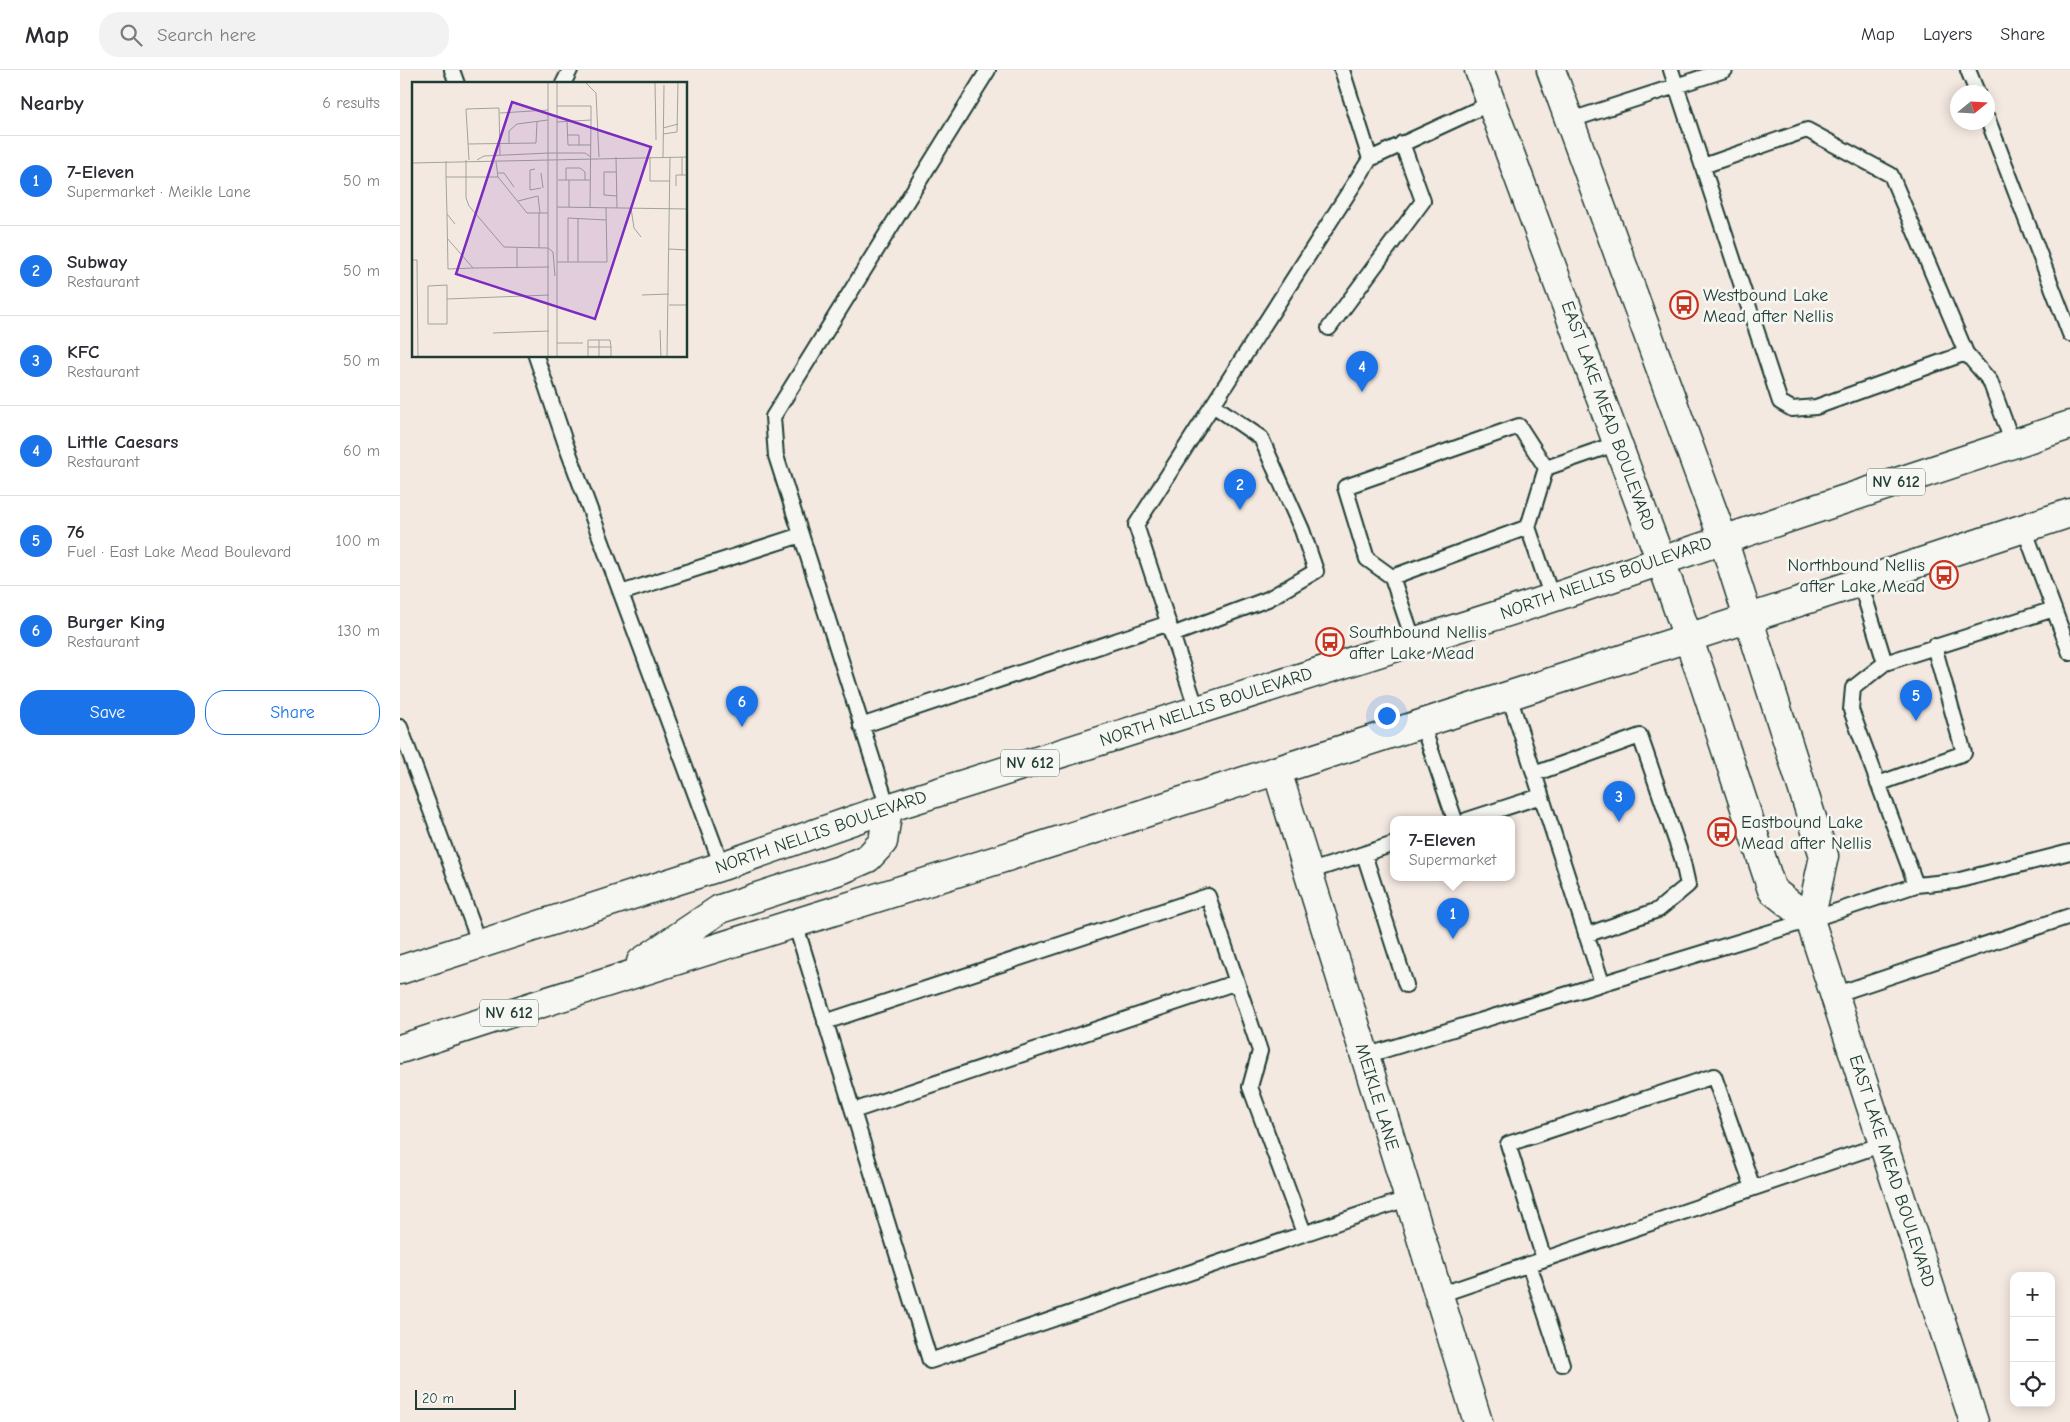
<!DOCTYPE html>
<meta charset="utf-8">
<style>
body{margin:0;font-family:"Comic Neue",sans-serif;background:#f2f2f3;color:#2b2b33}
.controls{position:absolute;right:15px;bottom:15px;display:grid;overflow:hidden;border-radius:10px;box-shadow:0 2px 12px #0003}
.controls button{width:45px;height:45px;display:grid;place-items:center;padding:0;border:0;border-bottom:1px solid #e1e1e2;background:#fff;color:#2b2b33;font:25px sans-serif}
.compass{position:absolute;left:1550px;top:15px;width:45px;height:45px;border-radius:50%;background:#fff;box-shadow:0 2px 12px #0003;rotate:72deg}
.scale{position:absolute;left:15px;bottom:12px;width:101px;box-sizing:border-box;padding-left:5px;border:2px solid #1f3d34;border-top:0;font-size:14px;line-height:18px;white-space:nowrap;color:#1f3d34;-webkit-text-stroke:4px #f6f6f2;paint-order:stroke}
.you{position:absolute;left:986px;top:645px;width:18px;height:18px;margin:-12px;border:4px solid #fff;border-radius:50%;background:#1a73e8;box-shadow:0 0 0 8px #1a73e833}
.badge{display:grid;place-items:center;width:32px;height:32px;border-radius:50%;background:#1a73e8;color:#fff;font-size:16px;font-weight:700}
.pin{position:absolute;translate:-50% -41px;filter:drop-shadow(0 1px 2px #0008)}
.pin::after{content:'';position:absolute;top:26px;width:18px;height:15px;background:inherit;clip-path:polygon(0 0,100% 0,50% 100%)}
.popup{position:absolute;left:990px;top:746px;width:125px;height:65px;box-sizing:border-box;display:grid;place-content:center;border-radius:10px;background:#fff;filter:drop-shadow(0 1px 4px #0005);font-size:16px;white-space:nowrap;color:#7c7c81}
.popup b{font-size:19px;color:#2b2b33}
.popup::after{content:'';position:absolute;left:50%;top:100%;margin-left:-10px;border:10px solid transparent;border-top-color:#fff}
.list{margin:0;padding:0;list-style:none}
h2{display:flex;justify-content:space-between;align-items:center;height:65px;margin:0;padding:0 20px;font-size:21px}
h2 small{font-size:16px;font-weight:400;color:#7c7c81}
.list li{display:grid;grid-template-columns:32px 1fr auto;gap:15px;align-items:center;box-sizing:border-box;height:90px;padding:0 20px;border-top:1px solid #e1e1e2}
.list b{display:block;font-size:19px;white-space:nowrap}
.list p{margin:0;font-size:16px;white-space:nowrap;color:#7c7c81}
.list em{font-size:16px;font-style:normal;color:#7c7c81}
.actions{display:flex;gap:10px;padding:15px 20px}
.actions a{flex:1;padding:11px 0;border:1px solid #1a73e8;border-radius:20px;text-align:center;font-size:18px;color:#1a73e8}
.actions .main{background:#1a73e8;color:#fff}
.icon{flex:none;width:28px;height:28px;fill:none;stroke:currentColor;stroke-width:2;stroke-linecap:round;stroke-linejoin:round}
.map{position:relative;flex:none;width:1670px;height:1352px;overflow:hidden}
header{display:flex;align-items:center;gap:30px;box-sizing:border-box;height:70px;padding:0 25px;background:#fff;border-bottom:1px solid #e1e1e2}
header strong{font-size:24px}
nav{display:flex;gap:28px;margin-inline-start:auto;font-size:18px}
.search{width:350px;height:45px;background:#f2f2f3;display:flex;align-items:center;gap:12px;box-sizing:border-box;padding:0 18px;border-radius:20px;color:#7c7c81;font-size:19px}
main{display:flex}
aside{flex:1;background:#fff}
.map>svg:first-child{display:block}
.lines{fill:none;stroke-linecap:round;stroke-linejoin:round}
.lane-casing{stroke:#1f3d34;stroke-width:18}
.street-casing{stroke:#1f3d34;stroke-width:31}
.primary-casing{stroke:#1f3d34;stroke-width:31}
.lane{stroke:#f6f6f2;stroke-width:14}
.street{stroke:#f6f6f2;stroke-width:28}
.primary{stroke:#f6f6f2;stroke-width:28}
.labels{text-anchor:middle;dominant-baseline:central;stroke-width:5;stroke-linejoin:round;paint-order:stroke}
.shield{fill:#f6f6f2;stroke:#60746d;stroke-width:1}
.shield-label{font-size:16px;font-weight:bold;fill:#1f3d34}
.poi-label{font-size:18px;fill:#1f3d34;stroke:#f6f6f2;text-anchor:start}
.street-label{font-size:18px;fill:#1f3d34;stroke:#f6f6f2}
.inset-road{fill:none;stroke:#9fa49c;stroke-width:1}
.view{fill:#7b2cbf;fill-opacity:0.15;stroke:#7b2cbf;stroke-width:2.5}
.inset-edge{fill:none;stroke:#1f3d34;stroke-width:2.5}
</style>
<header>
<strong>Map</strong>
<div class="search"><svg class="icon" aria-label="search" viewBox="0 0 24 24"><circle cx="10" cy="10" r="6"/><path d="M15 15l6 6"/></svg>Search here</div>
<nav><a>Map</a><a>Layers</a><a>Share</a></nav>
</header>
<main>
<aside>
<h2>Nearby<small>6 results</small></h2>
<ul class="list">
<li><span class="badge">1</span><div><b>7-Eleven</b><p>Supermarket · Meikle Lane</p></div><em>50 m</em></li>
<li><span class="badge">2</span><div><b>Subway</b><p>Restaurant</p></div><em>50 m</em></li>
<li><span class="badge">3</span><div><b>KFC</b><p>Restaurant</p></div><em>50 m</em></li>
<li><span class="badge">4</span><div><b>Little Caesars</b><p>Restaurant</p></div><em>60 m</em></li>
<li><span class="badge">5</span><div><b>76</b><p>Fuel · East Lake Mead Boulevard</p></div><em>100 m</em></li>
<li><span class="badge">6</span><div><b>Burger King</b><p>Restaurant</p></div><em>130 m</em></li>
</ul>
<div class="actions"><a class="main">Save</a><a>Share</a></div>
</aside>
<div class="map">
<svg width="1670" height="1352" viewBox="0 0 1670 1352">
<rect width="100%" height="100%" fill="#f4e9e1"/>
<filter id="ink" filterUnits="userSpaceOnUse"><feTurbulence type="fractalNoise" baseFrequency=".02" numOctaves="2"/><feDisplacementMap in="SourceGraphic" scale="10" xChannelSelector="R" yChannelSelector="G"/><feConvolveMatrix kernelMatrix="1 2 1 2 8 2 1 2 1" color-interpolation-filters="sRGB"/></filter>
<g filter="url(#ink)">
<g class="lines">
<defs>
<path id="lane" d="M52 0 57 14
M942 0 970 89
M1271 0 1380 332 1392 339 1416 337 1566 283
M1568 0 1577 22
M163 14 170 0
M1171 50 1325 0
M1588 50 1670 264
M1303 96 1407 60 1491 105 1566 283 1590 311 1613 374
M929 258 1023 131 1002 73
M136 286 166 375 322 796
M1624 458 1670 583
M992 507 967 489 945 417 1119 356 1146 398
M1460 512 1485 593
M221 523 401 465
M1152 528 1128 457 1146 398 1218 373
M772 565 868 529 916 501 902 460 861 368 813 335
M1014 572 992 507 1128 457
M1109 626 1202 913
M797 640 736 455 970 89 1091 33
M1022 654 1055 750
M461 656 769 553
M0 657 80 874
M1134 704 1240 666 1282 788 1288 815 1258 840 1186 865
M1478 714 1564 683 1534 576
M488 738 376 386 373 347 588 0
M1067 750 1141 726
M964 784 1006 915
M908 802 994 774
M1516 815 1451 640 1453 618 1485 593 1654 539
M395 853 530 1291 1009 1128
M1434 925 1670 846
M425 952 808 826 860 981 850 1017 904 1163
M965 986 1410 850 1516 815 1556 811 1670 782
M453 1041 837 912
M1144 1189 1108 1074 1314 1006 1353 1118
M1129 1194 1162 1294
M1039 1225 1483 1074"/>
<path id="street" d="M877 701 1078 1352"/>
<path id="primary" d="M1079 0 1261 491 1303 610 1372 820 1410 850
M1151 0 1323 469 1424 786 1410 850 1574 1352
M241 892 320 839 443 799 468 788 483 772 488 738
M0 900 322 796 488 738 1152 528 1385 449 1670 355
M0 979C237 901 476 829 714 753 1034 652 1352 548 1670 443"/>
</defs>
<use href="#lane" class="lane-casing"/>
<use href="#street" class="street-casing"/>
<use href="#primary" class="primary-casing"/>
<use href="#lane" class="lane"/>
<use href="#street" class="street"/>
<use href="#primary" class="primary"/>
</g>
</g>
<defs>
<symbol id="bus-ring" viewBox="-11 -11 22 22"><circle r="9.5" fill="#f6f6f2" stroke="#c8321e" stroke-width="1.5"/><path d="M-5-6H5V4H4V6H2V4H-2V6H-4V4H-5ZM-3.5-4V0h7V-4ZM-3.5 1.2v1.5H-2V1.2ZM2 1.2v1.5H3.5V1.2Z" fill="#c8321e"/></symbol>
</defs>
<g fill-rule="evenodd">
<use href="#bus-ring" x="1268" y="219" width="32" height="32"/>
<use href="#bus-ring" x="1528" y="489" width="32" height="32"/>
<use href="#bus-ring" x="914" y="556" width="32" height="32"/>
<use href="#bus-ring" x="1306" y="746" width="32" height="32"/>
</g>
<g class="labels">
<g class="shield">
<rect x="1467" y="398.5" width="58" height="27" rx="4"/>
<rect x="601" y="679.5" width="58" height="27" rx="4"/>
<rect x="80" y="929.5" width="58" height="27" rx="4"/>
</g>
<g class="shield-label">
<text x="1496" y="412">NV 612</text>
<text x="630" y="693">NV 612</text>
<text x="109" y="943">NV 612</text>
</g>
<g class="poi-label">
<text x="1303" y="225">Westbound Lake<tspan x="1303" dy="21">Mead after Nellis</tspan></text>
<text x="1525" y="495" text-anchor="end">Northbound Nellis<tspan x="1525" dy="21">after Lake Mead</tspan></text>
<text x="949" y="562">Southbound Nellis<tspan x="949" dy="21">after Lake Mead</tspan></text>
<text x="1341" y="752">Eastbound Lake<tspan x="1341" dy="21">Mead after Nellis</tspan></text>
</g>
<g class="street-label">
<text transform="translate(1208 346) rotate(70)">EAST LAKE MEAD BOULEVARD</text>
<text transform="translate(1206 508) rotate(-19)">NORTH NELLIS BOULEVARD</text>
<text transform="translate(806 637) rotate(-18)">NORTH NELLIS BOULEVARD</text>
<text transform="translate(421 762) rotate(-19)">NORTH NELLIS BOULEVARD</text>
<text transform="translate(977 1027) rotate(73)">MEIKLE LANE</text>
<text transform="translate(1492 1101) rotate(72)">EAST LAKE MEAD BOULEVARD</text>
</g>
</g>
<g transform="translate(12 12)">
<rect width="275" height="275" fill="#f4e9e1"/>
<path class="inset-road" d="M173 0 184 11 187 75M243 0 244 58M145 24H179V38L145 40M88 31 136 28M155 39 156 63H179M251 46 266 42M251 52 265 50 266 0M155 53H167V63M97 61V49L105 42 136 38M56 62 124 61 125 40M204 75 205 126M238 75V99H258M251 75 252 3M270 75V93H275M54 78V116L57 124 92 165 136 166M57 78 54 27 87 26 88 73M65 78 72 74 137 71H173L179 75M34 79V95H86M84 80 86 95 115 131H136M0 81 275 75M123 87 118 88V108L129 106M204 90H192V113L205 114M85 91H92L102 105M129 91 131 106M34 95 35 132 43 142M146 98H178M154 98V86H168L173 90V98M157 98V125M264 104V93H270M106 119 126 114 128 131M145 125 275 127M178 125 179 38M219 126 222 146 229 155M127 131V166M35 132 36 187 61 186M166 136V180M35 156 61 186 137 185M105 166V186M136 166 141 170 143 194M257 167 275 168M0 178H5L6 275M145 180H195L194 126M156 180V136L194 138M230 213 257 212M35 217V242H16V204L35 203V217L137 213M257 223H275M248 248 249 275M81 251 137 249M145 261H171M176 265H199V275M136 275V0M145 275V0M176 275V258H187M187 275V258H198L199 265M255 275 258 75"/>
<path class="view" d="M100 20 239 65 183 237 44 192Z"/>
<rect width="275" height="275" class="inset-edge"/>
</g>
</svg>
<div class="controls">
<button>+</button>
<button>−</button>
<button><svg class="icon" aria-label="locate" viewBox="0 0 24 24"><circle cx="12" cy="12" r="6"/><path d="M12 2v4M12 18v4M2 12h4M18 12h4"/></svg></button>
</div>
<svg class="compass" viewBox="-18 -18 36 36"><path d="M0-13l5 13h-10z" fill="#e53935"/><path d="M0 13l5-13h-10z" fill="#7c7c81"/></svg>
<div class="scale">20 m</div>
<div class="you"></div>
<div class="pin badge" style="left:1053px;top:869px">1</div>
<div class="popup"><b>7-Eleven</b>Supermarket</div>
<div class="pin badge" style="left:840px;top:440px">2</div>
<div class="pin badge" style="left:1219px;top:752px">3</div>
<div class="pin badge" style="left:962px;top:322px">4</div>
<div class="pin badge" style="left:1516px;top:651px">5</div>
<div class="pin badge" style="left:342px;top:657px">6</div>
</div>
</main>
